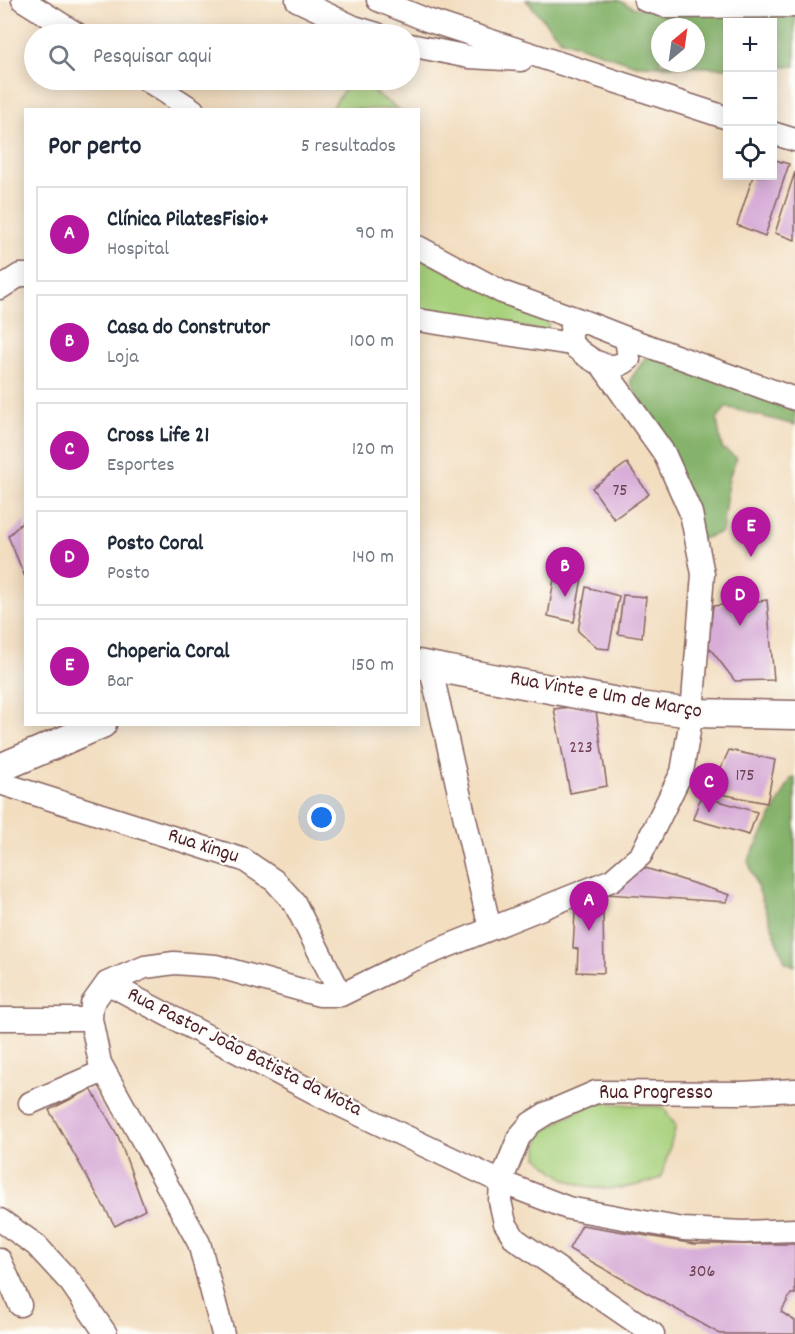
<!DOCTYPE html>
<html lang="pt">
<meta charset="utf-8">
<style>
body{margin:0;font-family:Dekko,sans-serif;background:#f2f2f3;color:#1f2937}
.controls{position:absolute;right:18px;top:18px;display:grid;overflow:hidden;border-radius:0px;box-shadow:0 3px 15px #0003}
.controls button{width:54px;height:54px;display:grid;place-items:center;padding:0;border:0;border-bottom:2px solid #e0e1e3;background:#fff;color:#1f2937;font:30px sans-serif}
.compass{position:absolute;left:651px;top:18px;width:54px;height:54px;border-radius:50%;background:#fff;box-shadow:0 3px 15px #0003;rotate:29deg}
.you{position:absolute;left:322px;top:818px;width:21px;height:21px;margin:-15px;border:4px solid #fff;border-radius:50%;background:#1a73e8;box-shadow:0 0 0 9px #1a73e833}
.badge{display:grid;place-items:center;width:39px;height:39px;border-radius:50%;background:#b5179e;color:#fff;font-size:20px;font-weight:700}
.pin{position:absolute;translate:-50% -50px;filter:drop-shadow(0 2px 3px #0008)}
.pin::after{content:'';position:absolute;top:32px;width:21px;height:18px;background:inherit;clip-path:polygon(0 0,100% 0,50% 100%)}
.list{margin:0;padding:0;list-style:none}
h2{display:flex;justify-content:space-between;align-items:center;height:78px;margin:0;padding:0 24px;font-size:26px}
h2 small{font-size:20px;font-weight:400;color:#747a83}
.list li{display:grid;grid-template-columns:39px 1fr auto;gap:18px;align-items:center;box-sizing:border-box;height:96px;margin:0 12px 12px;padding:0 12px;border:2px solid #e0e1e3;border-radius:0px}
.list b{display:block;font-size:22px;white-space:nowrap}
.list p{margin:0;font-size:20px;white-space:nowrap;color:#747a83}
.list em{font-size:20px;font-style:normal;color:#747a83}
.icon{flex:none;width:33px;height:33px;fill:none;stroke:currentColor;stroke-width:2;stroke-linecap:round;stroke-linejoin:round}
.map{position:relative;flex:none;width:795px;height:1334px;overflow:hidden}
.search{position:absolute;background:#fff;box-shadow:0 3px 15px #0003;left:24px;top:24px;width:396px;height:66px;display:flex;align-items:center;gap:15px;box-sizing:border-box;padding:0 21px;border-radius:33px;color:#747a83;font-size:22px}
.panel{position:absolute;background:#fff;box-shadow:0 3px 15px #0003;left:24px;top:108px;width:396px;height:618px;border-radius:0px}
.map>svg:first-child{display:block}
.green{fill:#a8d17d;stroke:#797854;stroke-width:1.5}
.forest{fill:#86b36c;stroke:#68694c;stroke-width:1.5;fill-rule:evenodd}
.building{fill:#d8aed8}
.lines{fill:none;stroke-linecap:round;stroke-linejoin:round}
.minor-casing{stroke:#85625f;stroke-width:25}
.major-casing{stroke:#85625f;stroke-width:31}
.minor{stroke:#fff;stroke-width:22}
.major{stroke:#fff;stroke-width:28}
.labels{text-anchor:middle;dominant-baseline:central;stroke-width:4.5;stroke-linejoin:round;paint-order:stroke}
.number-label{font-size:18px;fill:#6e4356}
.street-label{font-size:21px;fill:#4a1f2b;stroke:#fdfcf7}
</style>
<div class="map">
<svg width="795" height="1334" viewBox="0 0 795 1334">
<rect width="100%" height="100%" fill="#fdfcf7"/>
<filter id="ink" filterUnits="userSpaceOnUse"><feTurbulence type="fractalNoise" baseFrequency=".0167" numOctaves="2"/><feDisplacementMap in="SourceGraphic" scale="12" xChannelSelector="R" yChannelSelector="G"/><feConvolveMatrix kernelMatrix="1 2 1 2 8 2 1 2 1" color-interpolation-filters="sRGB"/></filter>
<filter id="wash" filterUnits="userSpaceOnUse"><feTurbulence type="fractalNoise" baseFrequency=".008" numOctaves="4" result="noise"/><feDisplacementMap in="SourceGraphic" scale="24" xChannelSelector="R" yChannelSelector="G"/><feGaussianBlur stdDeviation="1.35" result="paint"/><feColorMatrix in="noise" values="0 0 0 0 0 0 0 0 0 0 0 0 0 0 0 0 0 1.4 0 .05"/><feComposite in="paint" operator="in"/></filter>
<g filter="url(#wash)">
<rect width="100%" height="100%" fill="#f2ddbf"/>
<path class="green" d="M351 80H355L399 109H331Z
M418 257 540 318 549 324 546 332 419 309Z
M592 1102 663 1107 676 1126 661 1178C632 1189 598 1194 568 1180 557 1175 547 1164 537 1157L540 1133Z"/>
<path class="forest" d="M526 0H618L635 8 795 14V66L773 67 772 22H728L727 68 636 65 560 39ZM660 27H696V63H660Z
M648 354 795 405V425L726 407 717 420 722 448 737 458 729 477 722 532 702 539 637 398 630 380Z
M795 777V966L785 962 748 861 791 779Z"/>
<g id="blocks">
<path class="building" d="M772 159 789 164 765 236 737 225 753 176H772Z
M795 172V240L775 233Z
M627 463 649 494 614 519 592 488Z
M25 520V577L8 536Z
M555 573 582 578 574 622 548 616Z
M586 587 619 596 609 649 597 648 578 631Z
M623 595 646 597 642 638 618 634Z
M767 600 774 680 735 681 708 646 713 606Z
M595 704 607 786 570 793 554 709Z
M729 750 775 760 767 803 710 792Z
M701 796 757 812 749 835 693 819Z
M639 866 730 895 726 902 605 894Z
M603 910 604 973 577 972 578 949 573 948 575 913Z
M91 1089 118 1136 145 1210 115 1226 49 1110Z
M582 1225 695 1244H795V1294H791L781 1312 795 1321V1334H720L569 1249Z"/>
</g>
</g>
<g filter="url(#ink)">
<use href="#blocks" fill-opacity="0" stroke="#85625f" stroke-width="1.5"/>
<g class="lines">
<defs>
<path id="minor" d="M23 0 77 34
M297 0 354 27 377 34
M378 0 427 20 728 118
M645 0 668 7 795 6
M410 45 469 57 521 60
M147 80 193 110
M772 133 795 140
M418 247 502 292 580 320
M0 288 20 275H26
M418 320 571 344
M580 320 626 338 629 359C609 377 587 357 571 344V330Z
M626 338 795 399
M430 665 490 929
M0 783 244 860 275 881 294 902 341 995
M107 983 145 967 174 963 216 966 319 995H341L408 962 612 880 641 855 682 772 692 713 703 574 691 513 664 453 600 363
M107 983 325 1098 501 1182 568 1208 683 1229 743 1232 795 1230
M107 983 92 1004 91 1019 100 1063 199 1243 223 1334
M0 1019H91
M30 1103 104 1071
M0 1220 36 1245 71 1283 106 1334
M0 1260 20 1305
M653 1334 515 1239 505 1223 500 1201 501 1182 519 1137 531 1123 547 1113 596 1092 741 1093 795 1090"/>
<path id="major" d="M418 664 639 706 692 713 795 715
M0 768 102 724"/>
</defs>
<use href="#minor" class="minor-casing"/>
<use href="#major" class="major-casing"/>
<use href="#minor" class="minor"/>
<use href="#major" class="major"/>
</g>
</g>
<g class="labels">
<g class="number-label">
<text x="620" y="491">75</text>
<text x="581" y="748">223</text>
<text x="745" y="776">175</text>
<text x="702" y="1272">306</text>
</g>
<g class="street-label">
<text transform="translate(606 696) rotate(10)">Rua Vinte e Um de Março</text>
<text transform="translate(203 847) rotate(18)">Rua Xingu</text>
<text transform="translate(244 1053) rotate(27)">Rua Pastor João Batista da Mota</text>
<text x="656" y="1094">Rua Progresso</text>
</g>
</g>
</svg>
<div class="controls">
<button>+</button>
<button>−</button>
<button><svg class="icon" aria-label="locate" viewBox="0 0 24 24"><circle cx="12" cy="12" r="6"/><path d="M12 2v4M12 18v4M2 12h4M18 12h4"/></svg></button>
</div>
<svg class="compass" viewBox="-18 -18 36 36"><path d="M0-13l5 13h-10z" fill="#e53935"/><path d="M0 13l5-13h-10z" fill="#747a83"/></svg>
<div class="you"></div>
<div class="pin badge" style="left:589px;top:931px">A</div>
<div class="pin badge" style="left:565px;top:597px">B</div>
<div class="pin badge" style="left:709px;top:813px">C</div>
<div class="pin badge" style="left:740px;top:626px">D</div>
<div class="pin badge" style="left:751px;top:557px">E</div>
<div class="search"><svg class="icon" aria-label="search" viewBox="0 0 24 24"><circle cx="10" cy="10" r="6"/><path d="M15 15l6 6"/></svg>Pesquisar aqui</div>
<section class="panel">
<h2>Por perto<small>5 resultados</small></h2>
<ul class="list">
<li><span class="badge">A</span><div><b>Clínica PilatesFisio+</b><p>Hospital</p></div><em>90 m</em></li>
<li><span class="badge">B</span><div><b>Casa do Construtor</b><p>Loja</p></div><em>100 m</em></li>
<li><span class="badge">C</span><div><b>Cross Life 21</b><p>Esportes</p></div><em>120 m</em></li>
<li><span class="badge">D</span><div><b>Posto Coral</b><p>Posto</p></div><em>140 m</em></li>
<li><span class="badge">E</span><div><b>Choperia Coral</b><p>Bar</p></div><em>150 m</em></li>
</ul>
</section>
</div>
